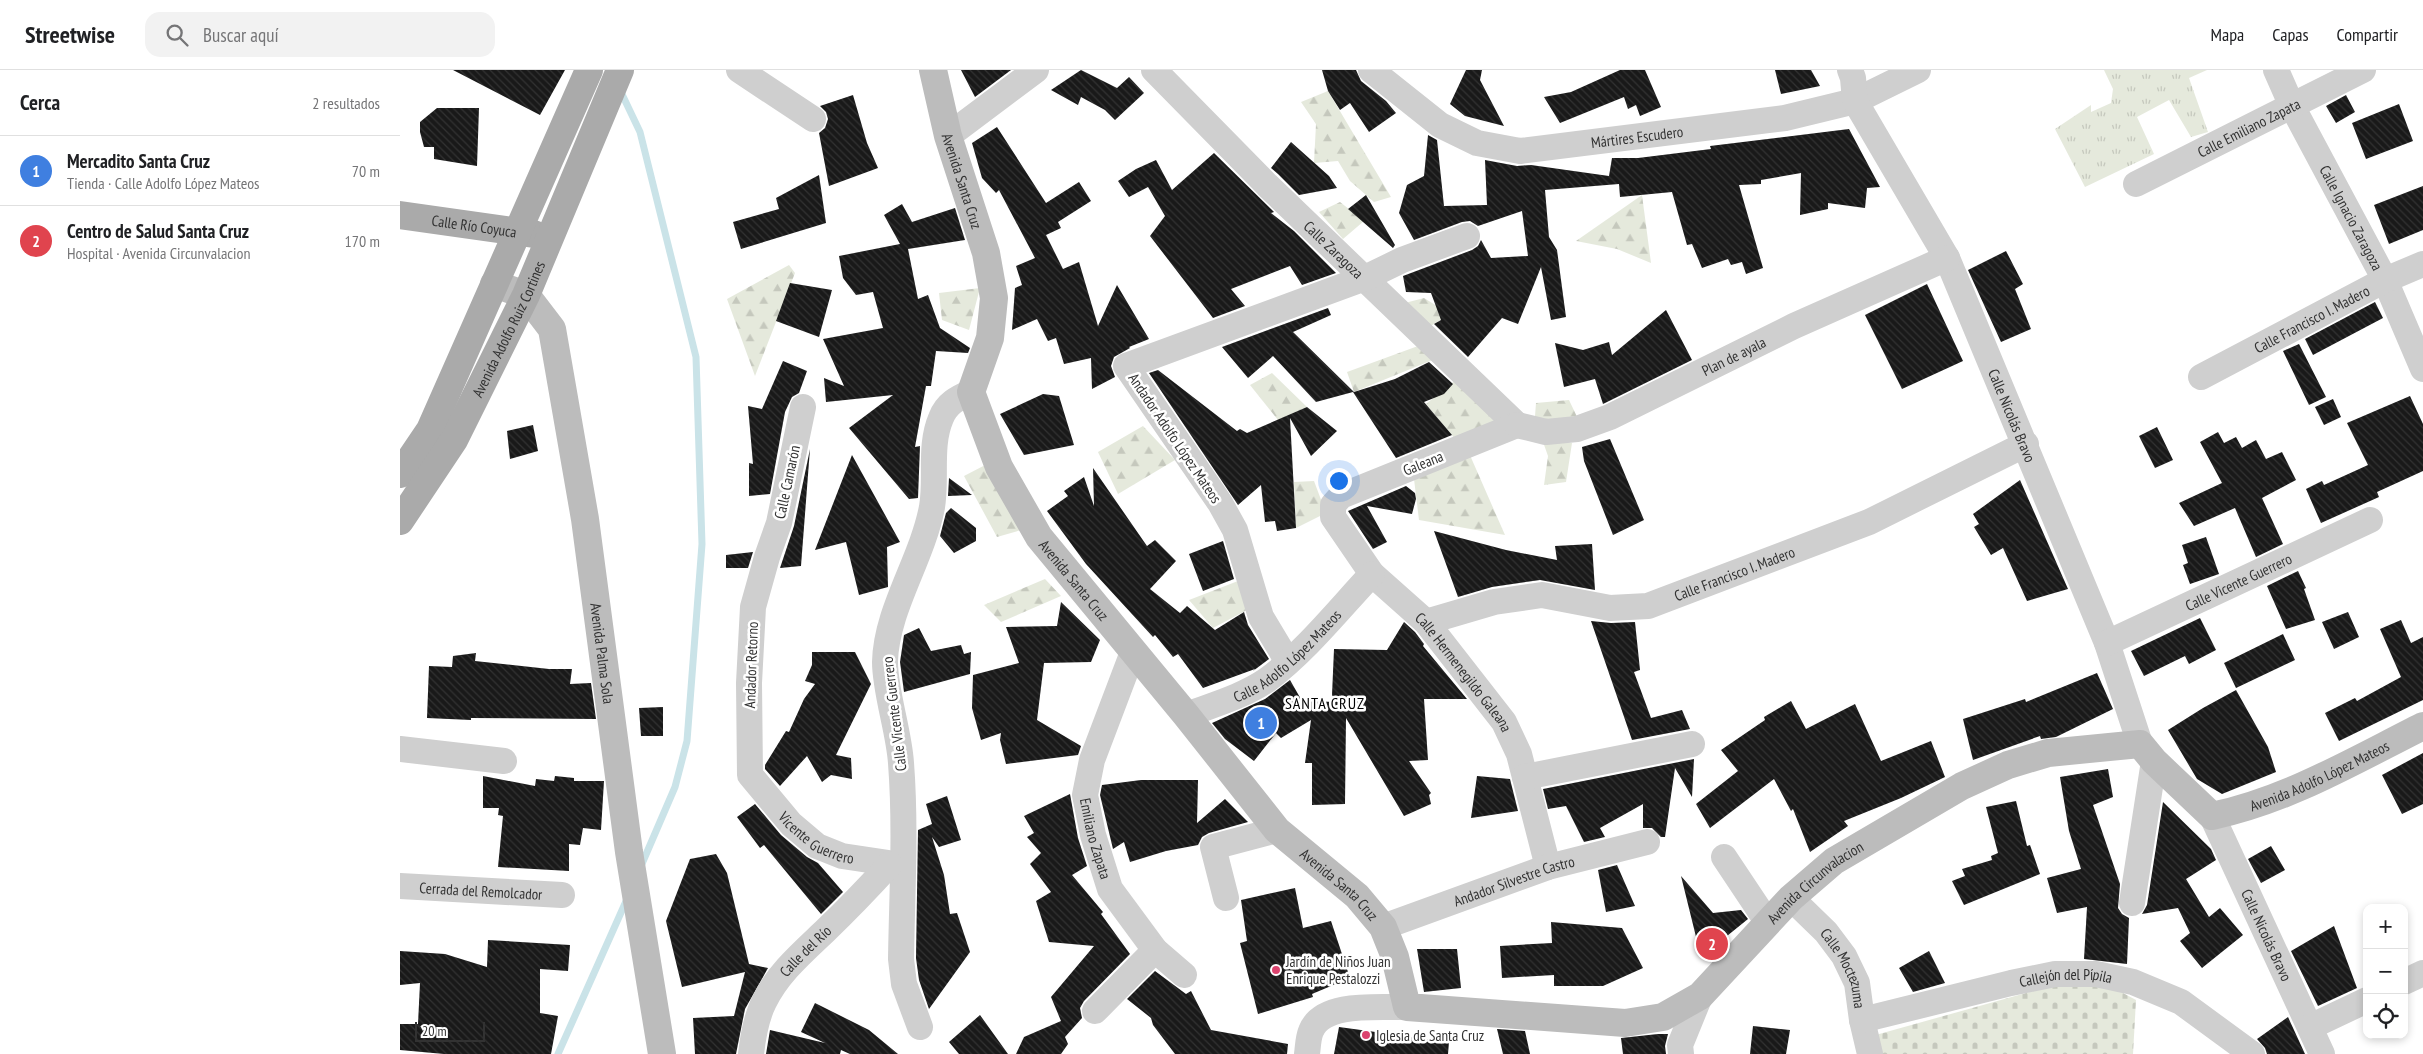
<!DOCTYPE html>
<html lang="es">
<meta charset="utf-8">
<style>
body{margin:0;font-family:"PT Sans Narrow",sans-serif;background:#f2f2f2;color:#202124}
.controls{position:absolute;right:15px;bottom:15px;display:grid;overflow:hidden;border-radius:10px;box-shadow:0 2px 8px #0003}
.controls button{width:45px;height:45px;display:grid;place-items:center;padding:0;border:0;border-bottom:1px solid #e0e0e0;background:#fff;color:#202124;font:25px sans-serif}
.scale{position:absolute;left:15px;bottom:12px;width:70px;box-sizing:border-box;padding-left:5px;border:2px solid #323232;border-top:0;font-size:14px;line-height:18px;white-space:nowrap;color:#323232;-webkit-text-stroke:4px #fff;paint-order:stroke}
.you{position:absolute;left:938px;top:410px;width:18px;height:18px;margin:-12px;border:4px solid #fff;border-radius:50%;background:#1a73e8;box-shadow:0 0 0 8px #1a73e833}
.badge{display:grid;place-items:center;width:32px;height:32px;border-radius:50%;background:#7c3aed;color:#fff;font-size:16px;font-weight:700}
.pin{position:absolute;translate:-50% -50%;border:2px solid #fff;box-shadow:0 1px 5px #0006}
.list{margin:0;padding:0;list-style:none}
h2{display:flex;justify-content:space-between;align-items:center;height:65px;margin:0;padding:0 20px;font-size:21px}
h2 small{font-size:16px;font-weight:400;color:#757577}
.list li{display:grid;grid-template-columns:32px 1fr auto;gap:15px;align-items:center;box-sizing:border-box;height:70px;padding:0 20px;border-top:1px solid #e0e0e0}
.list b{display:block;font-size:19px;white-space:nowrap}
.list p{margin:0;font-size:16px;white-space:nowrap;color:#757577}
.list em{font-size:16px;font-style:normal;color:#757577}
.icon{flex:none;width:28px;height:28px;fill:none;stroke:currentColor;stroke-width:2;stroke-linecap:round;stroke-linejoin:round}
.map{position:relative;flex:none;width:2023px;height:984px;overflow:hidden}
header{display:flex;align-items:center;gap:30px;box-sizing:border-box;height:70px;padding:0 25px;background:#fff;border-bottom:1px solid #e0e0e0}
header strong{font-size:24px}
nav{display:flex;gap:28px;margin-inline-start:auto;font-size:18px}
.search{width:350px;height:45px;background:#f2f2f2;display:flex;align-items:center;gap:12px;box-sizing:border-box;padding:0 18px;border-radius:15px;color:#757577;font-size:19px}
main{display:flex}
aside{flex:1;background:#fff}
.map>svg:first-child{display:block}
.grass{fill:url(#grass-tufts)}
.forest{fill:url(#forest-firs)}
.cemetery{fill:url(#cemetery-stones)}
.lines{fill:none;stroke-linecap:round;stroke-linejoin:round}
.stream{stroke:#cae3e8;stroke-width:7}
.building{fill:url(#building-back-hatch)}
.street{stroke:#cfcfcf;stroke-width:26}
.secondary{stroke:#bcbcbc;stroke-width:28}
.primary{stroke:#aaa;stroke-width:28}
.poi-dot{fill:#db436e;stroke:#fff;stroke-width:2}
.labels{text-anchor:middle;dominant-baseline:central;stroke-width:5;stroke-linejoin:round;paint-order:stroke}
.street-label{font-size:15px;fill:#323232;stroke:#fff}
.poi-label{font-size:15px;fill:#323232;stroke:#fff;text-anchor:start}
.neighbourhood-label{font-size:16px;letter-spacing:1px;fill:#000;stroke:#fff}
</style>
<header>
<strong>Streetwise</strong>
<div class="search"><svg class="icon" aria-label="search" viewBox="0 0 24 24"><circle cx="10" cy="10" r="6"/><path d="M15 15l6 6"/></svg>Buscar aquí</div>
<nav><a>Mapa</a><a>Capas</a><a>Compartir</a></nav>
</header>
<main>
<aside>
<h2>Cerca<small>2 resultados</small></h2>
<ul class="list">
<li><span class="badge" style="background:#3f7fe0">1</span><div><b>Mercadito Santa Cruz</b><p>Tienda · Calle Adolfo López Mateos</p></div><em>70 m</em></li>
<li><span class="badge" style="background:#e0444e">2</span><div><b>Centro de Salud Santa Cruz</b><p>Hospital · Avenida Circunvalacion</p></div><em>170 m</em></li>
</ul>
</aside>
<div class="map">
<svg width="2023" height="984" viewBox="0 0 2023 984">
<defs>
<pattern id="grass-tufts" width="24" height="20" patternUnits="userSpaceOnUse" patternTransform="scale(1.25)"><rect width="24" height="20" fill="#e5e9dc"/><path d="M3 7l-1-3M5 7V3M7 7l1-3M15 17l-1-3M17 17v-4M19 17l1-3" fill="none" stroke="#c5c8bd"/></pattern>
<pattern id="forest-firs" width="22" height="20" patternUnits="userSpaceOnUse" patternTransform="scale(1.25)"><rect width="22" height="20" fill="#e5e9dc"/><path d="M5 1l3.5 6h-7zM16 11l3.5 6h-7z" fill="#c5c8bd"/></pattern>
<pattern id="cemetery-stones" width="16" height="16" patternUnits="userSpaceOnUse" patternTransform="scale(1.25)"><rect width="16" height="16" fill="#e5e9dc"/><path d="M2 7V4a2 2 0 0 1 4 0v3zM10 15v-3a2 2 0 0 1 4 0v3z" fill="#c5c8bd"/></pattern>
<pattern id="building-back-hatch" width="6" height="6" patternUnits="userSpaceOnUse" patternTransform="scale(1.25)"><rect width="6" height="6" fill="#191919"/><path d="M-1 5l2 2M0 0l6 6M5-1l2 2" fill="none" stroke="#323232"/></pattern>
</defs>
<rect width="100%" height="100%" fill="#fff"/>
<path class="grass" d="M1704 0H1807L1789 8 1808 62 1791 67 1769 30 1737 47 1754 84 1685 117 1655 59 1691 35V42L1711 33 1713 19Z"/>
<path class="forest" d="M928 21 991 127 974 132 950 111 938 91 914 93 916 54 901 32Z
M1242 125 1251 193 1217 179 1176 171Z
M940 132 964 151 943 169 919 142Z
M389 195 395 203 355 306 327 229Z
M580 218 569 260 542 250 539 223Z
M1024 228 1050 244 1029 257 1001 234Z
M1018 276 1035 289 954 322 947 302Z
M872 303 907 337 878 350 850 315Z
M1057 309 1096 350 1060 375 1026 334Z
M1169 330 1179 351 1134 359 1136 333Z
M743 356 775 390 718 424 698 382Z
M1142 369 1172 373 1166 412 1144 415 1148 386Z
M1069 383 1105 465 1019 450 1014 409Z
M591 392 628 458 597 467 564 406Z
M914 411 926 443 896 458 894 412Z
M645 509 661 526 601 552 584 535Z
M838 511 847 540 813 558 789 530Z"/>
<path class="cemetery" d="M1651 916H1710L1736 930 1733 984H1476L1472 966Z"/>
<g class="lines">
<path class="stream" d="M220 20 240 62 296 287 302 474 287 671 275 717 241 796
M158 984 227 829"/>
</g>
<path class="building" d="M53 0H165L140 45Z
M561 0H611L575 27Z
M681 0 717 18 729 7 744 23 715 50 705 40 681 27 678 35 651 20Z
M922 0H956L961 11 986 31 996 43 969 62 950 33 940 40 928 21Z
M1066 0H1082L1080 10 1104 56 1065 46 1050 34Z
M1220 0H1245L1261 37 1240 46 1236 35 1228 39 1224 27 1160 53 1144 27 1171 22Z
M1375 0H1411L1420 16 1381 24Z
M453 25 467 73 478 98 429 116 419 63 425 58 428 49 426 42 420 36Z
M1946 25 1955 42 1936 53 1926 36Z
M1999 34 2013 71 1966 89 1952 53Z
M37 38H79L77 96 34 89V77H24L20 62V52Z
M597 57 646 133 679 112 691 131 658 152 661 158 646 165 663 199 679 192 698 256 717 215 749 269 729 277 730 278 714 287 711 296 715 307 692 319 691 288 664 294 656 268 648 271 637 249 612 260 615 218 622 215 616 196 635 188 599 120 596 123 582 108 572 73Z
M1449 59 1480 117 1467 118 1465 138 1428 133V139L1400 145 1401 103 1361 110V114L1339 115 1363 198 1346 204 1342 192 1331 195 1328 189 1302 198 1292 174 1287 175 1272 122 1220 127 1219 114 1145 120 1149 167 1157 180 1166 247 1151 250 1141 197 1118 254 1102 248 1068 287 1034 254 1041 250 1031 223 1006 222 1003 206 1072 180 1078 176 1081 170 1091 188 1128 186 1122 141 1078 156 1070 151 1062 152 1014 170 999 143 1007 115 1024 106 1028 65 1037 70 1044 136 1087 135 1085 90 1117 96 1131 95 1209 106 1212 88H1238L1311 79 1310 76Z
M891 72 929 106 937 118 899 125 878 104 871 98Z
M814 83 874 142 871 143 894 161 936 203 902 215 890 196 831 219 845 236 813 248 750 166 765 146 748 117 729 127 718 111 736 99 756 90 772 120Z
M419 105 426 153 341 179 333 152 379 139 376 128Z
M2023 116V160L1989 174 1974 135Z
M966 125 995 175 993 178 948 139Z
M502 134 512 152 555 138 565 170 508 179 518 229 528 225 540 258 570 278 568 283 536 281 531 316H526L515 377 520 376 518 428 509 429 449 358 493 325 426 332 424 308 444 316 423 269 483 258 473 222 456 225 443 208 439 186 500 174 484 145Z
M1606 181 1623 214 1615 219 1631 259 1601 272 1568 200Z
M390 213 432 220 419 267 376 251Z
M1527 214 1563 291 1502 319 1465 245Z
M1975 232 1983 248 1913 285 1905 269Z
M928 238 931 245 893 262 954 322 995 309 1029 292 1053 314 1044 324 1024 332 1052 365 996 388 953 322 916 332 873 286 848 308 822 277Z
M1266 240 1292 290 1203 334 1195 309 1164 317 1155 273 1183 280 1209 272 1212 285Z
M1899 274 1926 327 1909 335 1883 281Z
M383 291 407 301 399 323 392 327 385 342 370 424 349 426V393L353 394 348 336 362 339Z
M758 300 837 361 840 359 847 363 907 337 937 361 911 386 890 348 896 458 877 461 875 451 865 452 861 415 838 435 749 303Z
M643 324 659 326 674 375 624 385 600 344Z
M2010 326 2023 354V401L1977 422 1979 427 1921 453 1906 419 1922 411 1924 415 1968 395 1947 353Z
M1933 329 1941 347 1924 355 1915 337Z
M133 355 138 381 110 389 107 361Z
M1757 357 1773 390 1755 398 1739 366Z
M1818 362 1824 373 1836 367 1842 378 1856 370 1866 389 1882 382 1896 410 1862 428 1883 474 1856 487 1835 438 1794 456 1779 433 1822 413 1800 372Z
M1210 369 1244 450 1213 465 1184 391 1182 377Z
M410 379 401 496 380 498 394 456Z
M452 385 500 472 487 477 488 517 459 525 446 472 415 480Z
M693 398 747 476 755 470 776 491 750 519 780 543 787 536 815 560 844 542 848 555 869 589 853 601 855 599 803 618 778 584 773 587 755 565 753 567 686 494 647 441 668 426 664 421 684 407 694 436Z
M549 408 572 425 548 426Z
M1620 410 1668 519 1627 531 1603 478 1591 485 1574 457 1579 454 1573 444Z
M1006 416 1015 423 1016 429 1012 444 967 436 987 472 973 479 948 441Z
M551 438 576 458V471L554 483 540 466 546 443Z
M1034 461 1106 480 1157 490 1155 476 1192 474 1195 520 1140 510 1092 517 1058 527Z
M1806 467 1819 504 1790 514 1783 495 1788 493 1782 475Z
M823 471 834 509 803 521 789 484Z
M353 482 348 498H326V485Z
M1898 501 1906 518 1904 519 1915 550 1886 559 1867 516Z
M661 532 700 570 691 592 644 593 637 650 681 676 678 685 606 694 600 670 601 663 581 670 572 638 573 605 619 593 606 557 657 556Z
M1948 542 1959 567 1934 579 1922 552Z
M1800 548 1816 580 1789 594 1785 586 1744 606 1731 581Z
M2001 550 2011 573 2023 567V630L1939 671 1925 643 1955 628 1957 631 2001 607 1980 559Z
M1191 551 1211 553 1235 552 1240 600 1234 602 1251 648 1282 640 1290 659 1232 670Z
M1004 552 1015 562 1024 574 1023 576 1067 629H1024L1028 690 1009 691 1031 723 1029 725 1031 734 1004 746 946 648 945 734 912 735V693H905L911 650 881 668 876 663 854 691 825 669 812 653 865 629 890 610 902 631 936 632 932 625 934 579 987 580Z
M519 558 531 581 561 575 564 584 571 582 570 604 504 622 500 592 504 565Z
M1883 564 1895 590 1836 618 1824 593Z
M412 582H455L471 614 436 685 451 688 452 709 431 705 422 712 407 686 380 716 365 699V695L386 661 389 662 404 629 415 614 405 611 412 595Z
M76 583 75 591 149 599H172L170 614 191 613 196 649 71 648V650L27 648 29 596 52 597 53 586Z
M1697 603 1713 639 1656 667 1641 669 1640 666 1573 690 1563 649 1625 629 1626 632Z
M1836 620 1868 677 1876 702 1822 724 1797 709 1768 660 1803 638Z
M1391 631 1406 659 1455 634 1481 691 1531 671 1545 707 1501 728 1444 751 1448 756 1410 782 1393 739 1391 741 1374 709 1310 758 1296 734 1338 701 1321 680 1365 650 1364 647Z
M263 637V666H241L239 638Z
M2023 683V734L2002 744 1982 705Z
M1294 689 1292 727 1275 698 1265 767H1261L1252 758H1243V734L1200 758 1205 767 1184 772 1166 736 1148 739 1143 719Z
M1708 699 1713 727 1693 735 1720 814 1718 838 1722 844 1729 848 1727 894 1684 889 1687 837 1657 843 1647 808 1681 799 1669 761 1660 707Z
M83 706 135 716 136 709 154 711 155 706 174 708V711H204L201 760 183 758 180 775 169 774V801L98 797 103 746 98 745 99 738H83Z
M1077 706 1110 709 1118 741 1071 748Z
M741 710H798L797 753 825 729 848 752 809 763 802 767 798 775 766 781 730 792 724 772 713 779 700 725 702 715Z
M670 724 678 768 687 796 672 805 703 842 701 844 730 884 684 931 680 938 682 948 665 967 668 974 661 984H616L624 967 661 951 651 927 694 876 649 872 636 831 651 822 630 794 641 783 627 767 634 763 624 746Z
M547 726 561 770 539 777 532 767 544 805 550 844 557 843 570 882 529 939 519 910 516 888 518 760 532 754 526 734Z
M1616 731 1627 776 1630 775 1640 804 1564 835 1552 811 1565 806 1562 799 1592 790 1591 786 1598 783 1586 737Z
M1763 732 1811 779 1816 790 1786 809 1809 847 1820 838 1843 865 1802 898 1780 871 1790 863 1778 838 1742 844 1747 835Z
M355 734 381 765 407 787 418 793 443 822 421 844 364 775 360 778 337 747Z
M1871 776 1885 800 1861 813 1848 789Z
M316 784 327 803 349 894 368 898 345 939 336 984H295L293 948 334 946 345 902 282 917 266 851 290 789Z
M1217 795 1235 836 1206 842 1198 800Z
M1281 806 1313 843 1341 840 1348 849 1301 887Z
M895 818 903 858 931 851 950 908 912 924 913 927 858 944 840 873 847 871 841 830Z
M1151 852 1222 858 1243 898 1203 916H1154V905L1102 908 1100 876 1152 873Z
M1934 856 1957 918 1918 936 1891 881Z
M88 870 170 875 168 901 140 899V943L158 946 151 984H44L0 980V954H18L20 913 0 915V881L45 884 87 897Z
M1017 879H1057L1061 918 1024 922Z
M1529 881 1545 913 1513 922 1499 898Z
M755 901 786 924 791 921 811 960 888 974 887 984H775L753 955 751 948 727 929Z
M415 933 469 960 498 984H450L441 980 440 984H366L370 960 425 973 401 962Z
M580 945 608 984H559L549 972Z
M1888 947 1905 984H1867L1865 978 1857 969Z
M1353 956 1390 960 1386 984H1350Z
M939 957 1049 972 1048 984H934Z
M1097 959 1125 961 1130 984H1103Z
M1258 964H1268L1265 976 1266 984H1223L1221 968Z"/>
<g class="lines">
<g class="street">
<path d="M339 0 413 49"/>
<path id="s1" d="M754 0 867 115 1117 355"/>
<path id="s2" d="M971 0 1040 55 1077 73 1120 81 1385 48 1455 31 1518 0"/>
<path id="s3" d="M1450 0 1453 8 1455 31 1547 188 1707 573 1740 674"/>
<path id="s4" d="M1876 0 1891 34 1985 210 2023 299"/>
<path d="M548 66 636 0"/>
<path id="s5" d="M1736 114 1963 0"/>
<path id="s6" d="M1801 307 1985 210 2023 194"/>
<path id="s7" d="M403 337 379 453 367 487 353 537 349 613 350 705 391 754 417 776 442 786 502 795"/>
<path id="s8" d="M1117 355 941 426 933 435V447L972 504 1026 552 1104 652 1119 684 1148 797"/>
<path id="s9" d="M1117 355 1146 362 1177 359 1210 347 1394 256 1547 188"/>
<path id="s10" d="M1026 552 1094 532 1142 525 1210 538 1248 536 1469 452 1626 374"/>
<path id="s11" d="M1707 573 1970 450"/>
<path id="s12" d="M733 582 692 690 685 725 693 765 710 819 755 880 784 905"/>
<path d="M888 592 861 547 835 460 820 433 726 296 965 208 1002 190 1067 166"/>
<path id="s13" d="M786 645C813 635 844 626 867 610 906 581 939 539 972 504"/>
<path d="M0 679 104 691"/>
<path d="M1125 707 1292 674"/>
<path id="s14" d="M1812 746 1922 984"/>
<path d="M1324 787 1368 853"/>
<path id="s15" d="M0 816 162 825"/>
<path d="M826 828 813 777 877 760"/>
<path id="s16" d="M1391 828 1426 862 1444 886 1457 913 1462 950 1470 984"/>
<path d="M1732 833 1754 691"/>
<path id="s17" d="M983 857 1148 797 1247 772"/>
<path d="M2004 912 2023 903"/>
<path d="M695 941 755 880"/>
<path id="s18" d="M1462 950 1611 913 1655 904H1696L1733 912 1781 932 1852 984"/>
<path d="M520 957 504 914 501 889C502 824 506 758 501 693 499 661 485 622 485 592 486 540 522 490 532 437 537 408 529 376 541 348 547 333 558 328 571 322"/>
<path d="M1910 957 1967 930"/>
<path id="s19" d="M351 984C353 966 356 948 364 932 378 903 403 882 426 860 448 839 469 817 490 794"/>
<path d="M907 984C908 977 908 968 911 961 923 931 980 938 1007 937"/>
<path d="M1281 984 1280 975 1300 926"/>
</g>
<g class="secondary">
<path id="s20" d="M533 0 548 66 586 183 594 228 590 268 571 322 599 397 639 467 786 645 877 760 957 826 983 857 995 887 1007 937 1225 953 1263 947 1300 926 1391 828 1434 791 1562 716 1608 695 1648 683 1740 674 1754 691 1812 746C1888 730 1955 690 2023 656"/>
<path id="s21" d="M94 214 126 225 152 259 185 449 229 782 262 984"/>
</g>
<g class="primary">
<path id="s22" d="M0 145 134 164"/>
<path d="M0 404 30 360 189 0"/>
<path id="s23" d="M0 451 54 370 126 225 220 0"/>
</g>
</g>
<g class="poi-dot">
<circle cx="876" cy="900" r="5"/>
<circle cx="966" cy="965" r="5"/>
</g>
<g class="labels">
<g class="street-label">
<text stroke="none"><textPath href="#s5" startOffset="126">Calle Emiliano Zapata</textPath></text>
<text stroke="none"><textPath href="#s2" startOffset="291">Mártires Escudero</textPath></text>
<text stroke="none"><textPath href="#s20" startOffset="115">Avenida Santa Cruz</textPath></text>
<text stroke="none"><textPath href="#s4" startOffset="166">Calle Ignacio Zaragoza</textPath></text>
<text stroke="none"><textPath href="#s22" startOffset="75">Calle Río Coyuca</textPath></text>
<text stroke="none"><textPath href="#s1" startOffset="254">Calle Zaragoza</textPath></text>
<text stroke="none"><textPath href="#s6" startOffset="125">Calle Francisco I. Madero</textPath></text>
<text stroke="none"><textPath href="#s23" startOffset="221">Avenida Adolfo Ruiz Cortines</textPath></text>
<text stroke="none"><textPath href="#s9" startOffset="234">Plan de ayala</textPath></text>
<text stroke="none"><textPath href="#s3" startOffset="384">Calle Nicolás Bravo</textPath></text>
<text transform="translate(775 368) rotate(56)">Andador Adolfo López Mateos</text>
<text transform="translate(1023 393) rotate(-22)">Galeana</text>
<text transform="translate(387 412) rotate(-78)">Calle Camarón</text>
<text stroke="none"><textPath href="#s10" startOffset="319">Calle Francisco I. Madero</textPath></text>
<text stroke="none"><textPath href="#s20" startOffset="550">Avenida Santa Cruz</textPath></text>
<text stroke="none"><textPath href="#s11" startOffset="145">Calle Vicente Guerrero</textPath></text>
<text stroke="none"><textPath href="#s13" startOffset="119">Calle Adolfo López Mateos</textPath></text>
<text stroke="none"><textPath href="#s21" startOffset="405">Avenida Palma Sola</textPath></text>
<text transform="translate(351 595) rotate(-88)">Andador Retorno</text>
<text stroke="none"><textPath href="#s8" startOffset="418">Calle Hermenegildo Galeana</textPath></text>
<text transform="translate(494 644) rotate(-97)">Calle Vicente Guerrero</text>
<text stroke="none"><textPath href="#s20" startOffset="2140">Avenida Adolfo López Mateos</textPath></text>
<text stroke="none"><textPath href="#s7" startOffset="468">Vicente Guerrero</textPath></text>
<text stroke="none"><textPath href="#s12" startOffset="196">Emiliano Zapata</textPath></text>
<text stroke="none"><textPath href="#s17" startOffset="139">Andador Silvestre Castro</textPath></text>
<text stroke="none"><textPath href="#s20" startOffset="1562">Avenida Circunvalacion</textPath></text>
<text stroke="none"><textPath href="#s20" startOffset="955">Avenida Santa Cruz</textPath></text>
<text stroke="none"><textPath href="#s15" startOffset="81">Cerrada del Remolcador</textPath></text>
<text stroke="none"><textPath href="#s14" startOffset="131">Calle Nicolás Bravo</textPath></text>
<text stroke="none"><textPath href="#s19" startOffset="120">Calle del Río</textPath></text>
<text stroke="none"><textPath href="#s16" startOffset="90">Calle Moctezuma</textPath></text>
<text stroke="none"><textPath href="#s18" startOffset="209">Callejón del Pípila</textPath></text>
</g>
<g class="poi-label">
<text x="886" y="891">Jardín de Niños Juan<tspan x="886" dy="17">Enrique Pestalozzi</tspan></text>
<text x="976" y="965">Iglesia de Santa Cruz</text>
</g>
<g class="neighbourhood-label">
<text x="925" y="633">SANTA CRUZ</text>
</g>
</g>
</svg>
<div class="controls">
<button>+</button>
<button>−</button>
<button><svg class="icon" aria-label="locate" viewBox="0 0 24 24"><circle cx="12" cy="12" r="6"/><path d="M12 2v4M12 18v4M2 12h4M18 12h4"/></svg></button>
</div>
<div class="scale">20 m</div>
<div class="you"></div>
<div class="pin badge" style="left:861px;top:653px;background:#3f7fe0">1</div>
<div class="pin badge" style="left:1312px;top:874px;background:#e0444e">2</div>
</div>
</main>
